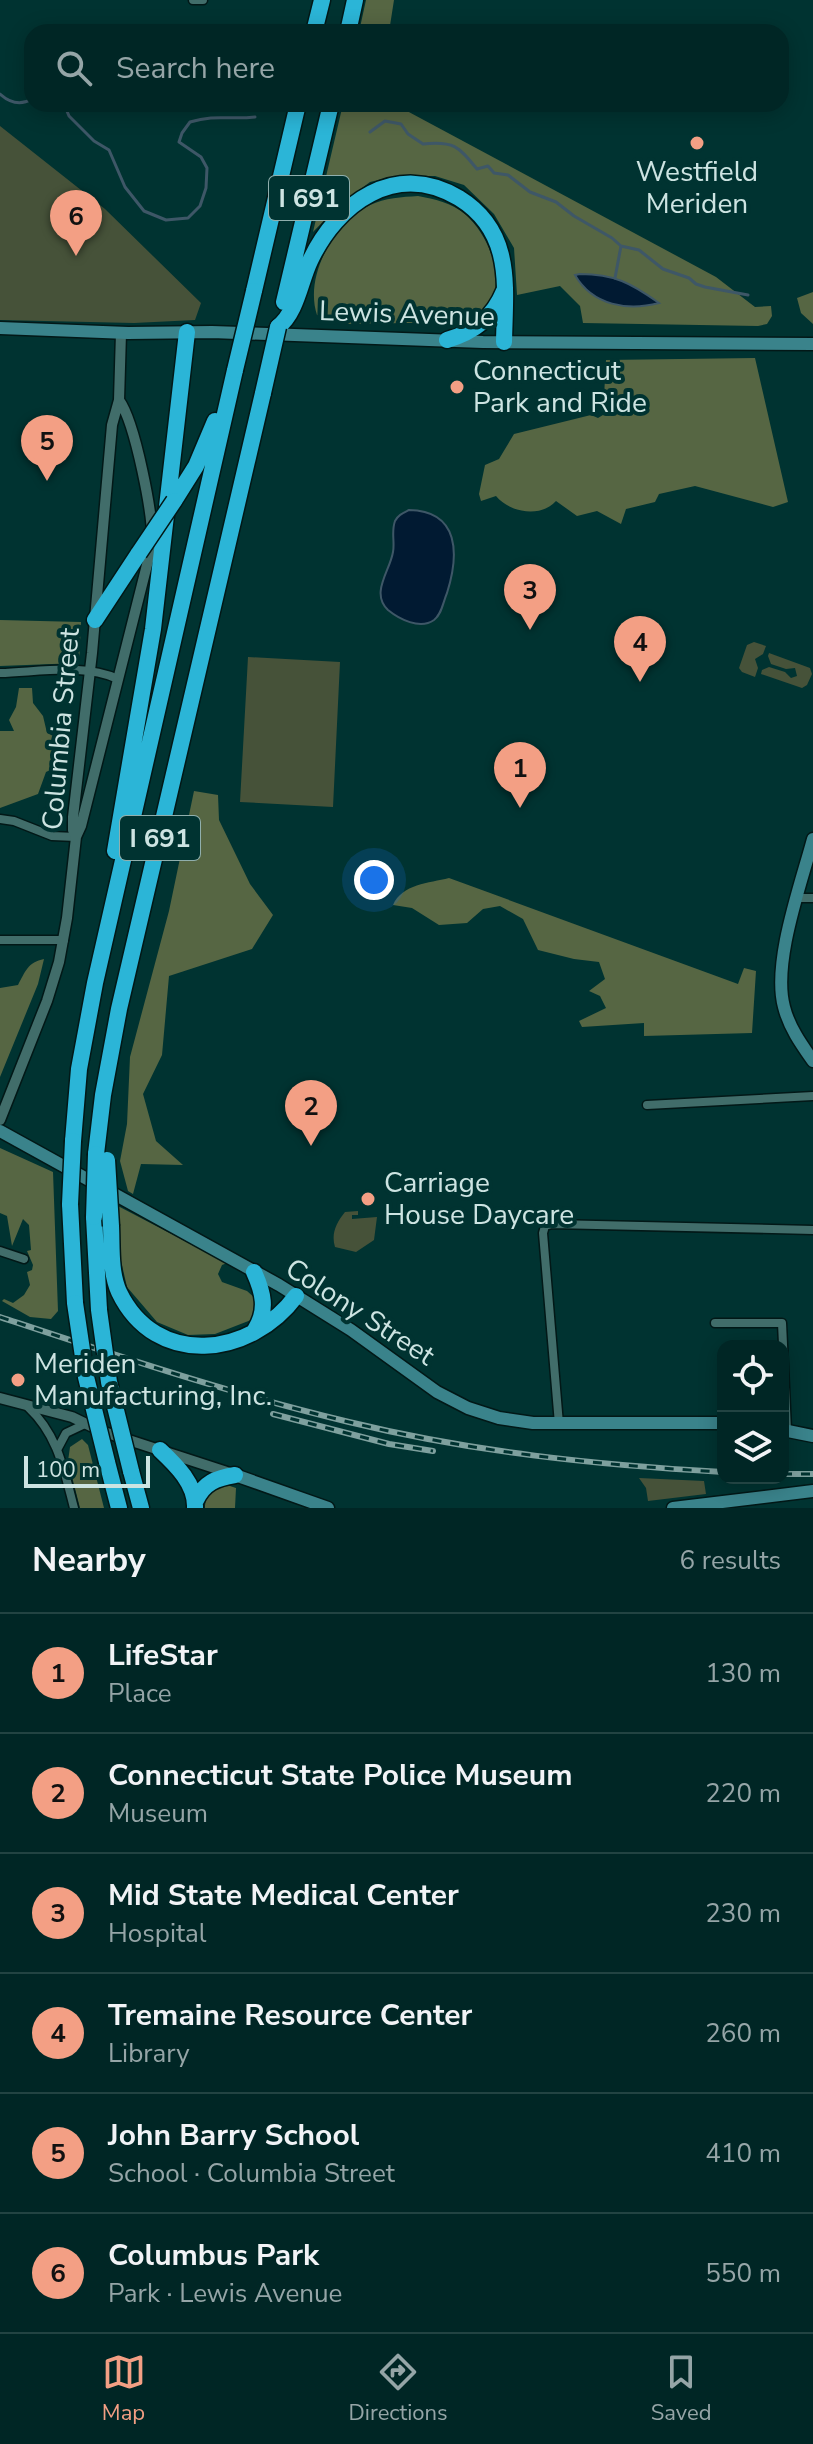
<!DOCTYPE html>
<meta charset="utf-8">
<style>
body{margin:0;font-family:"Nunito Sans",sans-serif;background:#0e3232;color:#f1f3f6}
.controls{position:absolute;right:24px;bottom:24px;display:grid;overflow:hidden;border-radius:16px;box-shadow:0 4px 20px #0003}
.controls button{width:72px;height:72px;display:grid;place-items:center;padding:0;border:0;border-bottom:2px solid #224342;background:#002625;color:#f1f3f6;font:40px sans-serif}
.scale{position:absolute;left:24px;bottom:20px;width:126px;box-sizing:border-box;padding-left:8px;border:4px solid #cde4e2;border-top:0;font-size:22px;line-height:28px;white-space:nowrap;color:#cde4e2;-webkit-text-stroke:6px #003331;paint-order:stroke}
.you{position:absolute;left:374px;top:880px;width:28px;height:28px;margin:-20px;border:6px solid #fff;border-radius:50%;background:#1a73e8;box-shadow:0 0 0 12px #1a73e833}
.badge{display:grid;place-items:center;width:52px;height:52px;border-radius:50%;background:#f39f84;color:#111;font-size:26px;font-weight:700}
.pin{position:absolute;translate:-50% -66px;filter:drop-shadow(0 2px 4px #0008)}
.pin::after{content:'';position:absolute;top:42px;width:28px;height:24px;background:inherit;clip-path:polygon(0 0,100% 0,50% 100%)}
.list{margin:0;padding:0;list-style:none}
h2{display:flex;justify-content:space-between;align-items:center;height:104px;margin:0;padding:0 32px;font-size:34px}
h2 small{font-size:26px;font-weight:400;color:#95a5a7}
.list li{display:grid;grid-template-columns:52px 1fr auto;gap:24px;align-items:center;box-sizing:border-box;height:120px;padding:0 32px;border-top:2px solid #224342}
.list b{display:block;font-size:30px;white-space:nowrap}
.list p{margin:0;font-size:26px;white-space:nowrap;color:#95a5a7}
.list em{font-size:26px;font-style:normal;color:#95a5a7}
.icon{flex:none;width:44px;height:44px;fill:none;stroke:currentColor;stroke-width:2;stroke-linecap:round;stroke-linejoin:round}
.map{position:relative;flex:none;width:813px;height:1508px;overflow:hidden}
.search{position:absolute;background:#002625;box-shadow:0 4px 20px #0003;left:24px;right:24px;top:24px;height:88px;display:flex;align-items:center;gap:20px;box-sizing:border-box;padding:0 28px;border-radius:24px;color:#95a5a7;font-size:30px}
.sheet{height:824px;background:#002625}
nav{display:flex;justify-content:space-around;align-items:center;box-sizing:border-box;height:112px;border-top:2px solid #224342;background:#002625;font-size:22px;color:#95a5a7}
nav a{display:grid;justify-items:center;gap:4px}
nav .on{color:#f39f84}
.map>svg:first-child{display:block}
.green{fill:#465239}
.forest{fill:#566643}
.water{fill:#011a32;stroke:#3e5767;stroke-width:2}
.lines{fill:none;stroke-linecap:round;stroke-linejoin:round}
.stream{stroke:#3e5767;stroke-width:3}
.minor-casing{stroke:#021817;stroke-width:11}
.tertiary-casing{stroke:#021817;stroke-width:13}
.secondary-casing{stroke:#021817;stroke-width:15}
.motorway-casing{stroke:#021817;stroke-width:19}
.minor{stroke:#416d6a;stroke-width:8}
.tertiary{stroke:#416d6a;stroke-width:10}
.secondary{stroke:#3a838b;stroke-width:12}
.motorway{stroke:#2bb5d7;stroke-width:16}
.rail-casing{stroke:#7ea09e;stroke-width:6}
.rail{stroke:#003331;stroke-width:3;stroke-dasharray:9;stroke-linecap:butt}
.motorway-bridge-casing{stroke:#021817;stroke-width:19;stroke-linecap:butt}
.motorway-bridge{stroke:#2bb5d7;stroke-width:16}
.poi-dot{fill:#f39f84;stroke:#003331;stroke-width:3}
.labels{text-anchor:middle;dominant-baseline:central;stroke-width:8;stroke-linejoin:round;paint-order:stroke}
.shield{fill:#003331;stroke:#90afad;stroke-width:2}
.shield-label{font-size:26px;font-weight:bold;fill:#cde4e2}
.poi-label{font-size:28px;fill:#cde4e2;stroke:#003331;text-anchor:start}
.street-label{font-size:28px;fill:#cde4e2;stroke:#003331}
</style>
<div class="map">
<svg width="813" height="1508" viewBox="0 0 813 1508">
<rect width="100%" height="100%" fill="#003331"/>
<path class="green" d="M0 126 105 209 201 303 195 320 134 323 0 320Z
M754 642 766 646 763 654 755 659 758 668 755 677 742 672 739 668 747 645Z
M769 653 810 668 812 674 807 685 802 688 761 674 762 670 769 667 785 672 791 678 797 676 795 668 786 669 771 664 768 656Z
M248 657 340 662 333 807 240 802Z
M358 1211V1215H352V1219L377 1217 374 1240 356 1252 335 1247C331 1234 336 1223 345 1212Z
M639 1478 704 1481 706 1494 648 1501 646 1488Z"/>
<path class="forest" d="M366 0H394L389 32H359Z
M343 104H401L407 111 716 277 755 307 771 306 772 316 767 324 758 326 583 323 580 306 560 286 517 295 514 248 494 214 464 185 435 176H395L370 182 338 206 313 232Z
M418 196C434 199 452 203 465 214 495 240 516 306 465 322L347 324 317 315C304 276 334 223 370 205 385 198 402 197 418 196Z
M813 292V324L801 313 797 298Z
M755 358 788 502 773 507 695 486 659 494 655 502 626 509 621 524 597 511 577 516 556 501C541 518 510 513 496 496L481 501 479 494 485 465 499 459 514 434 591 415 598 418 603 415 606 360Z
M0 620 81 622 79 663 0 666Z
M19 688H32L33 703 43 716 47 733 72 745 69 761 46 772 38 794 0 808V731H14L9 720 16 707Z
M194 791 218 795 219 820 250 884 273 915 252 949 169 976 162 1055 143 1094 156 1141 183 1165 141 1164 133 1194 128 1191 120 1161 127 1124 130 1057 169 911Z
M449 878 738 984 744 968 756 971 752 1033 644 1036V1023L582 1027 579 1021 606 1008 600 996 589 991 605 979 599 962 574 959 538 950 523 919 500 906 483 909 467 923 439 925 412 908 393 905C402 884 429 883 449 878Z
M44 959 38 984 0 1077V988L18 985C25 972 28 962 44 959Z
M0 1148 53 1172 58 1311 51 1319 30 1317 2 1301 4 1299 13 1303 24 1295 30 1285 27 1272 32 1270 33 1265 27 1251 31 1250 29 1225 23 1219 12 1246 7 1216 0 1213Z
M116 1205 227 1263 222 1265 218 1274 222 1282 247 1291 256 1299V1312L251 1320 215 1334 188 1335 157 1322 127 1287 119 1252Z
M82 1439 88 1445 104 1508H80L68 1461 70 1447Z
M227 1485 236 1488 235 1508H205C205 1494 215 1489 227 1485Z"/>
<path class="water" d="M580 274C614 274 631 283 659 303 628 311 593 306 575 275Z
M409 510C460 511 459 555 447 593 443 602 442 614 434 620 420 630 399 619 388 610 370 593 390 571 393 552 395 542 391 532 395 521 398 515 403 513 409 510Z"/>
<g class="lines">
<path class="stream" d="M0 94C10 103 20 106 32 99
M64 104 69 116 94 141 109 150 125 187 144 211 166 220 188 218 200 206 206 188 207 168 201 157 179 142 182 133 190 122C216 114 229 120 255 117
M370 132 385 121 401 124 408 134 423 144C454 141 458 146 477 169L488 166 494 173 508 175 530 192 556 202 574 216 612 238 621 246 639 250 663 269 689 278 696 284 705 287 748 295
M615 278 621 246"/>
<defs>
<path id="minor" d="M193 0H203
M0 673C38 672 83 663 118 679
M0 819 14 821 52 836 76 837
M797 898H813
M0 940H64
M647 1105 813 1096
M0 1251 24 1259
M715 1323H782L787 1430
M28 1407C58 1435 64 1470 74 1508
M559 1424 543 1233 545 1226 552 1224 813 1230
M58 1448 66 1433 85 1424"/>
<path id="tertiary" d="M76 837 81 826 152 545C154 517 135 422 119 400
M0 1120 47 1001 59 962 67 918 76 837 73 830V817L92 653 112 425 119 400 121 333
M0 1398 72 1417 101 1431 233 1474"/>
<path id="secondary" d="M0 328 128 333 212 332 483 342 813 344
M813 839C801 884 772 963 784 1007 789 1027 801 1044 813 1061
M0 1131 279 1285 351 1330 437 1392 468 1408 499 1418 533 1423H723
M783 1430 813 1436
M235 1475 328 1508
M673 1508 813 1491"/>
<path id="motorway" d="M314 32 322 0
M348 32 355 0
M254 291 298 104
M284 302 331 104
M278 327C297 312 300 282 310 261 337 203 396 160 459 198 514 232 505 287 504 342
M447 340C474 332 493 318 504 291
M174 501 196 466 215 421
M95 620 139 553
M115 851 153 629 187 332
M73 1141 79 1069 95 983 235 370
M96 1154 103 1095 119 1009 263 393
M70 1204 75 1303
M94 1217 99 1310
M111 1226C112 1247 110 1272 119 1292 156 1369 251 1357 296 1296
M254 1272C263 1292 268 1310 255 1330
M160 1450C176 1465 196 1484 195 1508
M107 1462 119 1508
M131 1471 141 1508
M196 1500C204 1483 216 1478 235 1475"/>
</defs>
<use href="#minor" class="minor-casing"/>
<use href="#tertiary" class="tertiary-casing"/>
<use href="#secondary" class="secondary-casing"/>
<use href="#motorway" class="motorway-casing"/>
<use href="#minor" class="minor"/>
<use href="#tertiary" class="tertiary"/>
<use href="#secondary" class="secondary"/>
<use href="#motorway" class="motorway"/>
<defs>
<path id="rail" d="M0 1317C115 1355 231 1394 349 1422 472 1452 597 1465 723 1472
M273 1414 389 1444 433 1451
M783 1474H813"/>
</defs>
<use href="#rail" class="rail-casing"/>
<use href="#rail" class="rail"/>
<defs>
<path id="motorway-bridge" d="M235 370 254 291
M263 393 278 327
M139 553 174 501
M107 1160 111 1226
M70 1204 73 1141
M94 1217 96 1154
M75 1303 86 1377 107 1462
M99 1310 109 1382 131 1471"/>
</defs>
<use href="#motorway-bridge" class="motorway-bridge-casing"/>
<use href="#motorway-bridge" class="motorway-bridge"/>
</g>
<g class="poi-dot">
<circle cx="697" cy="143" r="8"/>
<circle cx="457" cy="387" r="8"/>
<circle cx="368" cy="1199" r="8"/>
<circle cx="18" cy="1380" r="8"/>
</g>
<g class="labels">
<g class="shield">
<rect x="269" y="176" width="80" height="44" rx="6"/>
<rect x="120" y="816" width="80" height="44" rx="6"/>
</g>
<g class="shield-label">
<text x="309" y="198">I 691</text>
<text x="160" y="838">I 691</text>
</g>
<g class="poi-label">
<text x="697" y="172" text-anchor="middle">Westfield<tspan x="697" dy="32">Meriden</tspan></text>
<text x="473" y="371">Connecticut<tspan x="473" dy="32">Park and Ride</tspan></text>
<text x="384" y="1183">Carriage<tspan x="384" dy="32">House Daycare</tspan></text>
<text x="34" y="1364">Meriden<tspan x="34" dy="32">Manufacturing, Inc.</tspan></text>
</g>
<g class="street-label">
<text transform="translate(407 314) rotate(2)">Lewis Avenue</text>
<text transform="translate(61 729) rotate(-85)">Columbia Street</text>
<text transform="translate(360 1312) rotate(33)">Colony Street</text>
</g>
</g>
</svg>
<div class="controls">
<button><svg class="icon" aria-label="locate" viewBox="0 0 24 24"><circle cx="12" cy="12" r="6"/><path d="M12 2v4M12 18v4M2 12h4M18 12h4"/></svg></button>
<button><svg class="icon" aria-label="layers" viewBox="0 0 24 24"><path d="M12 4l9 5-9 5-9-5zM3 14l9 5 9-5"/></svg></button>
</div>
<div class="scale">100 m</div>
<div class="you"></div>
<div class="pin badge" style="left:520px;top:808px">1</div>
<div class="pin badge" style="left:311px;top:1146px">2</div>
<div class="pin badge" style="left:530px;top:630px">3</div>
<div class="pin badge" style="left:640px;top:682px">4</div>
<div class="pin badge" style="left:47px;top:481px">5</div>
<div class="pin badge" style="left:76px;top:256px">6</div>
<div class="search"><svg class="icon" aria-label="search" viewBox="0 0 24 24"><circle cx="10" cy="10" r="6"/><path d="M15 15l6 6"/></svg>Search here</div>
</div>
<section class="sheet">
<h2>Nearby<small>6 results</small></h2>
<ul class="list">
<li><span class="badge">1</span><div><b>LifeStar</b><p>Place</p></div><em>130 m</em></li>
<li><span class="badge">2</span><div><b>Connecticut State Police Museum</b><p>Museum</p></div><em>220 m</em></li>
<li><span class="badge">3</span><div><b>Mid State Medical Center</b><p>Hospital</p></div><em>230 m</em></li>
<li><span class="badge">4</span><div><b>Tremaine Resource Center</b><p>Library</p></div><em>260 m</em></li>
<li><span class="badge">5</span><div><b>John Barry School</b><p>School · Columbia Street</p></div><em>410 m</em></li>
<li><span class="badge">6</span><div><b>Columbus Park</b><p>Park · Lewis Avenue</p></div><em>550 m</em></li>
</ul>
</section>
<nav>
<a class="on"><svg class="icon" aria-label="map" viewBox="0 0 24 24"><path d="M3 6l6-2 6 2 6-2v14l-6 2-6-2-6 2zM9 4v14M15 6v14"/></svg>Map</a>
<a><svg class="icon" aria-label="directions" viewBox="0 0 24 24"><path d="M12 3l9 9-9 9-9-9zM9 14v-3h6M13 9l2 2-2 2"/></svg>Directions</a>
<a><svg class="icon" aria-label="saved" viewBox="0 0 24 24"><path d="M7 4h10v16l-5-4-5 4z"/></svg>Saved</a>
</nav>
